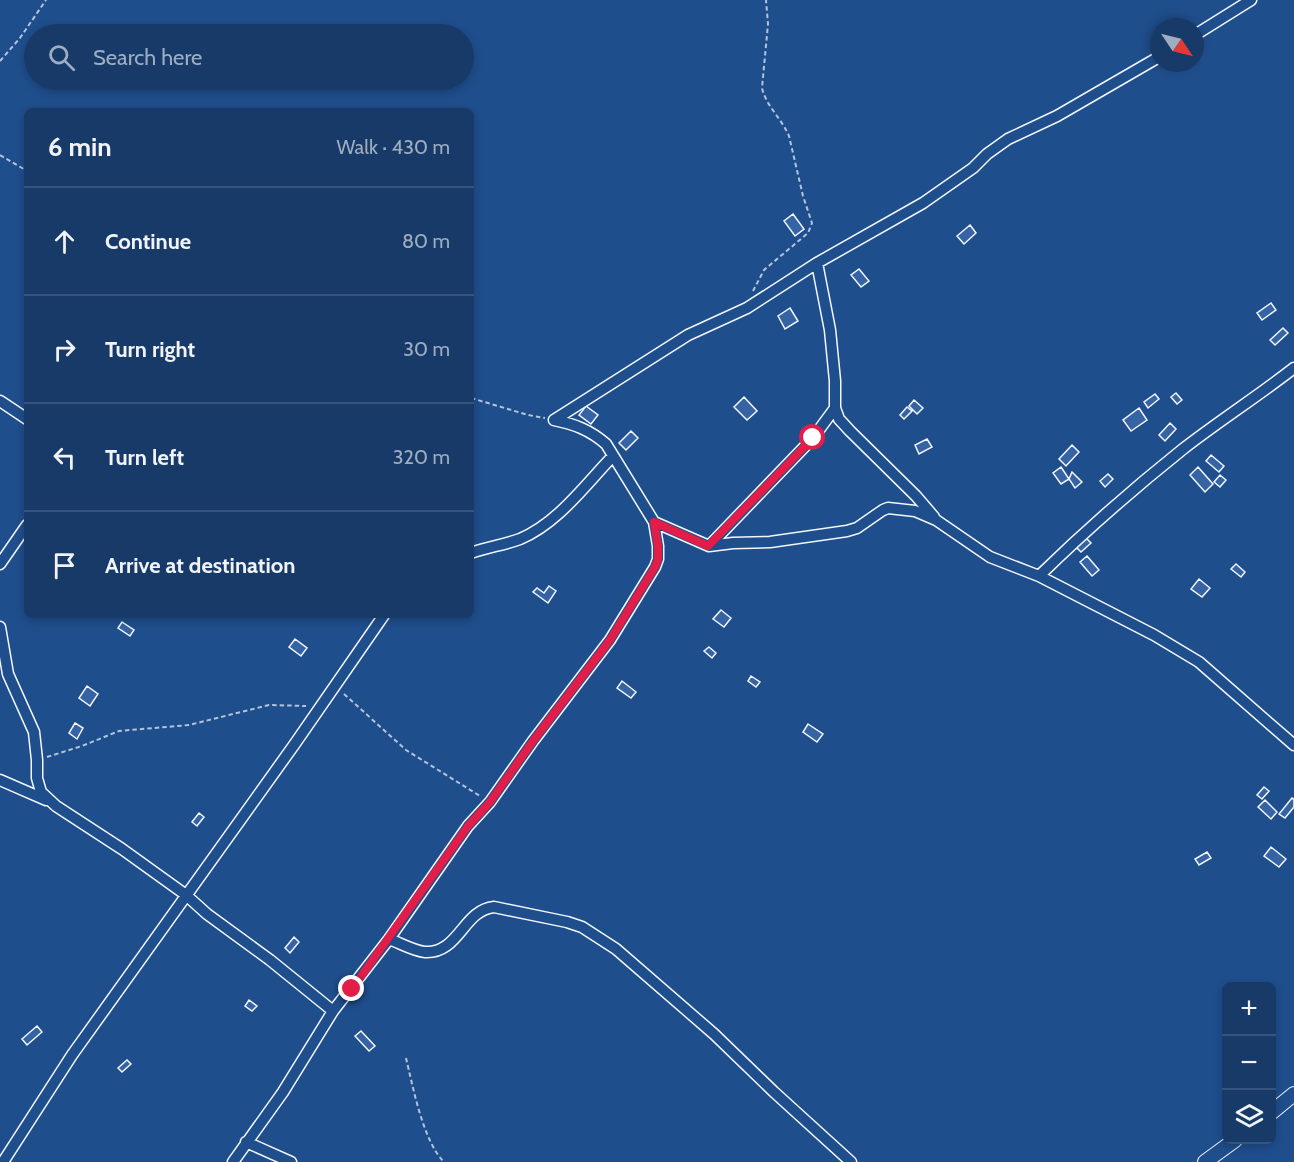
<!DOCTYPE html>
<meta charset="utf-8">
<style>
body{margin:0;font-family:Cabin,sans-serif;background:#20416f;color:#f1f3f6}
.controls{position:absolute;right:18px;bottom:18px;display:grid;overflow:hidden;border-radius:9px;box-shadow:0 3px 9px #0003}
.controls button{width:54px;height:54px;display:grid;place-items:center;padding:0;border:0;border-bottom:2px solid #36547d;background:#173a69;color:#f1f3f6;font:30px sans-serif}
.compass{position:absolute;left:1150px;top:18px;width:54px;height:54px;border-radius:50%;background:#173a69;box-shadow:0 3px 9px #0003;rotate:125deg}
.stop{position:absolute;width:18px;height:18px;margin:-14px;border:4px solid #e11d48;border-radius:50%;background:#fff}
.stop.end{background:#e11d48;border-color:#fff;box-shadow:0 2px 6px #0008}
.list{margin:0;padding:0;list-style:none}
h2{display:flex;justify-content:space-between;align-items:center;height:78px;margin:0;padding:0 24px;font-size:26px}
h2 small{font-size:20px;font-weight:400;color:#9eadc0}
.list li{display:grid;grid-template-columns:39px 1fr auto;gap:18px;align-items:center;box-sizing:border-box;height:108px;padding:0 24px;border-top:2px solid #36547d}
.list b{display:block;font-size:22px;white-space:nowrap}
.list em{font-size:20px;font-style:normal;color:#9eadc0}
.icon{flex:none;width:33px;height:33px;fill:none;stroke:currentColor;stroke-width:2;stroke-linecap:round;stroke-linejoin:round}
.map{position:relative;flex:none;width:1294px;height:1162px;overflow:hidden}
.search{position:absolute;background:#173a69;box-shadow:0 3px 9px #0003;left:24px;top:24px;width:450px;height:66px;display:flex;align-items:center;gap:15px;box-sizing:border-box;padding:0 21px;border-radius:33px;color:#9eadc0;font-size:22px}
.panel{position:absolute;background:#173a69;box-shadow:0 3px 9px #0003;left:24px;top:108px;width:450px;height:510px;border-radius:9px}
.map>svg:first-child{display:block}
.building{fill:#3563a3;stroke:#f2f6ff;stroke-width:1.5}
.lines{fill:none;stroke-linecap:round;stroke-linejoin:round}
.minor-casing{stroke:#f2f6ff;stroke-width:13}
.tertiary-casing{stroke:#f2f6ff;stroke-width:16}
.path{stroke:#b3c4dc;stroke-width:2;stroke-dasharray:4.5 3;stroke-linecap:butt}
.minor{stroke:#1f4e8c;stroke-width:10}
.tertiary{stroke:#1f4e8c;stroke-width:14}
.route{stroke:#e11d48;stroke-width:8}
</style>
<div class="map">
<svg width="1294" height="1162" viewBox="0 0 1294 1162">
<rect width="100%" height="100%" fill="#1f4e8c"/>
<path class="building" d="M793 214 804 229 795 236 784 221Z
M970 225 976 233 964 244 957 236Z
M859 269 869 281 861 287 851 275Z
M1271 303 1276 310 1262 320 1257 313Z
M790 308 798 321 785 329 778 316Z
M1283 328 1288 333 1275 345 1270 340Z
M1176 393 1182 400 1177 404 1171 397Z
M1155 394 1159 399 1148 408 1144 402Z
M744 397 757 411 747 420 734 407Z
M914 400 923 408 917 414 909 406Z
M586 406 598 415 591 424 579 415Z
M907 407 912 411 904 419 900 415Z
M1139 408 1147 420 1131 431 1123 420Z
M1170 423 1176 429 1165 441 1159 435Z
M631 431 638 438 626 450 619 443Z
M927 439 932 447 919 454 915 445Z
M1072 445 1079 452 1066 466 1059 459Z
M1211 455 1224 466 1219 472 1206 461Z
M1061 467 1069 479 1061 484 1053 473Z
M1198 467 1213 484 1205 492 1190 475Z
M1072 472 1082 482 1075 488 1069 479Z
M1108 474 1113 479 1105 487 1100 481Z
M1220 475 1226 480 1220 487 1214 482Z
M1085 537 1091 543 1081 552 1075 546Z
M1087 556 1099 570 1092 576 1080 562Z
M1236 564 1245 572 1241 577 1231 569Z
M1199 579 1210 588 1202 597 1191 589Z
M549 586 556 591 548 603 533 592 537 588 544 593Z
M721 610 731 618 724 627 713 619Z
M122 622 134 630 130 636 118 628Z
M295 639 307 648 301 656 289 647Z
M709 647 716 653 712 658 704 651Z
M751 676 760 682 756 687 748 681Z
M622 681 636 692 631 698 617 688Z
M87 686 98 694 90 706 79 698Z
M75 723 83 728 77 739 69 733Z
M808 724 823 734 817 742 803 732Z
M1264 787 1269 791 1262 799 1257 795Z
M1292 798 1294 799V807L1285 818 1279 814Z
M1265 800 1277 812 1271 819 1258 807Z
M199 813 204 817 197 826 192 822Z
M1271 847 1286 859 1279 867 1264 856Z
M1207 852 1211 858 1199 865 1195 859Z
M294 937 299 942 290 953 285 948Z
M249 1000 257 1006 252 1011 245 1006Z
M37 1026 42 1032 27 1045 22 1039Z
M361 1031 375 1046 369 1051 355 1036Z
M127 1060 131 1064 122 1072 118 1068Z"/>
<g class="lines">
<defs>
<path id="minor" d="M1195 35 1251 0
M817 263 830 330 835 381V408L839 419 850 431 916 496 934 517
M0 401 27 419
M554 420 688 335 747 308 817 263 923 203 973 168 987 154 1008 139 1057 116 1159 57
M654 522 709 546 733 543 770 542 847 531 857 528 883 510 888 508 915 511 936 520 990 557 1039 576 1154 635 1199 662 1294 745
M709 546 813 438 835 408
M471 553C487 547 504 545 520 539 558 523 585 485 613 456
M0 564 27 525
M1039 576C1085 531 1133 489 1183 449 1219 421 1258 396 1294 368
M0 627 8 674 34 732 37 760V778L41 792 56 806 122 849 186 895 207 914 270 960 333 1011
M0 780 46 800
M389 939C400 943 414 951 425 952 459 954 463 910 494 907L567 922 582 927 616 949 714 1034 774 1092 851 1162
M246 1142 291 1162
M3 1162 72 1055 294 745 384 615
M233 1162 283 1092 333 1011 389 939 468 826 490 802 533 741 610 640 655 567 658 559V546L654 522 606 444C590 430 574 424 554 420"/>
<path id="tertiary" d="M1272 1112 1294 1094
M1205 1162 1235 1140"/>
</defs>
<use href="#minor" class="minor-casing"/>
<use href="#tertiary" class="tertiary-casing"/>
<path class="path" d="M0 61 20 38 46 0
M0 155 27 171
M753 291 764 270 808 233 812 223 803 196 789 136C782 119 766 106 762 88L768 24 766 0
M471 398 528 415 545 418
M344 694 406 750 480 796
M47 757 82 746 119 731 189 725 269 705 306 706
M406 1058C413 1087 423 1141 444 1162"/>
<use href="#minor" class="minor"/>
<use href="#tertiary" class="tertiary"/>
</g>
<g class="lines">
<path class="route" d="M352 989 468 826 490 802 533 741 610 640 655 567 658 559V546L654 522 708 546 813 438"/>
</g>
</svg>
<div class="controls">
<button>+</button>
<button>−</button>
<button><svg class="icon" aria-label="layers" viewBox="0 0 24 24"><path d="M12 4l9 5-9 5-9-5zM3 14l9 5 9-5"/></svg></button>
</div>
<svg class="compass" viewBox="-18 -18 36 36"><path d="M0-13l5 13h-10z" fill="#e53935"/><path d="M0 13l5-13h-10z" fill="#9eadc0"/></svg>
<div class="stop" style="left:813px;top:438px"></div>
<div class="stop end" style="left:352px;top:989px"></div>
<div class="search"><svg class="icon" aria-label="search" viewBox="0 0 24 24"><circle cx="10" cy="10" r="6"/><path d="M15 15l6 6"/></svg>Search here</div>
<section class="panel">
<h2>6 min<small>Walk · 430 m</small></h2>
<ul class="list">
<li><svg class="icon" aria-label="ahead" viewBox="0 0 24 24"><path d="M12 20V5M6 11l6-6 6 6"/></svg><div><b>Continue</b></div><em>80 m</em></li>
<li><svg class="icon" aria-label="right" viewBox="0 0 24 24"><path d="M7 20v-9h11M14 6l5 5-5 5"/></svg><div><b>Turn right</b></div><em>30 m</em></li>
<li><svg class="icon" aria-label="left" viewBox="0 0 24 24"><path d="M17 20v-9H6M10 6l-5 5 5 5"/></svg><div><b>Turn left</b></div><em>320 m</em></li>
<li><svg class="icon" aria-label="arrive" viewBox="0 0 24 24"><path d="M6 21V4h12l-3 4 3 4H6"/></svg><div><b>Arrive at destination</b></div></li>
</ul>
</section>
</div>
